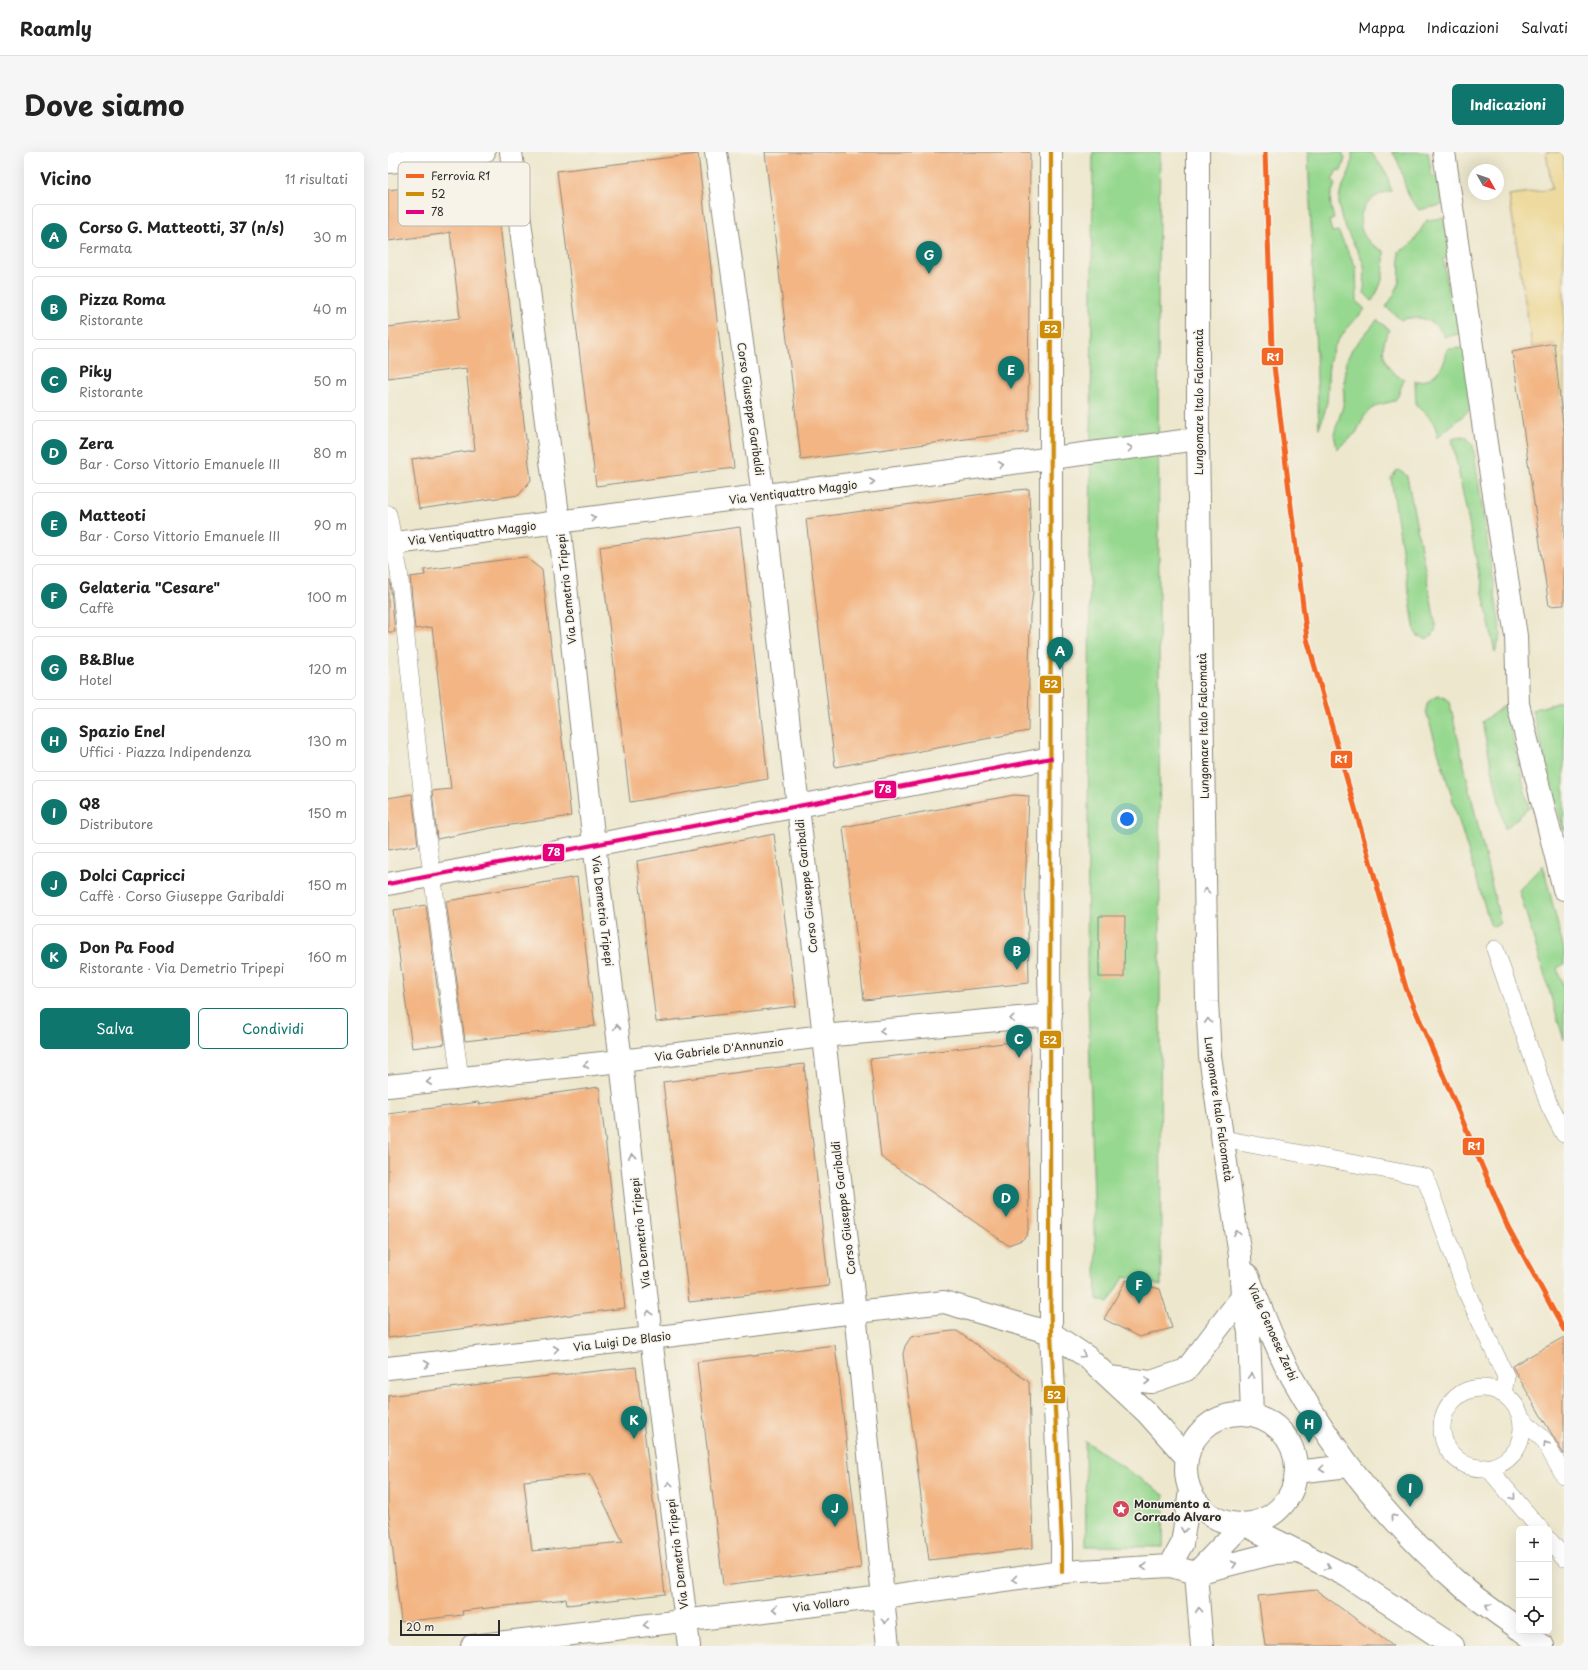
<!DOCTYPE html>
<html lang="it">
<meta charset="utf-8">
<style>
body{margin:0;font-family:"Playpen Sans",sans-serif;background:#f6f6f6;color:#222}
.controls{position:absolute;right:12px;bottom:12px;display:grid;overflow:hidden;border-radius:6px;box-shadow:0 4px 16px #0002}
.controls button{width:36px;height:36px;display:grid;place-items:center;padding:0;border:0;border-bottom:1px solid #e0e0e0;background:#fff;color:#222;font:20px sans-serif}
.compass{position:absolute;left:1080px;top:12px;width:36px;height:36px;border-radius:50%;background:#fff;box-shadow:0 4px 16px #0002;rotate:130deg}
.scale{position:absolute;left:12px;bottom:10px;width:100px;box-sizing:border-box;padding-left:4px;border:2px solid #2b2b2b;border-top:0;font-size:11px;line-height:14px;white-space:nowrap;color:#2b2b2b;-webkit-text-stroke:3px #f7f3e8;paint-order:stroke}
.you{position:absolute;left:739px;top:667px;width:14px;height:14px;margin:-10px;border:3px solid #fff;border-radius:50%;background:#1a73e8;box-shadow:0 0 0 6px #1a73e833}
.badge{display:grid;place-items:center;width:26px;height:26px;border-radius:50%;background:#0f766e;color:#fff;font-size:13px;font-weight:700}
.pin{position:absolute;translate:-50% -33px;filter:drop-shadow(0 1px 2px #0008)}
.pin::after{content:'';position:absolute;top:21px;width:14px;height:12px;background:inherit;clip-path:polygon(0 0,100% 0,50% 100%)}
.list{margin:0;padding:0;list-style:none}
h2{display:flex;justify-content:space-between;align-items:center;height:52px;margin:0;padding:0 16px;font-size:17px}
h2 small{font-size:13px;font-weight:400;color:#767676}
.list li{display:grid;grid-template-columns:26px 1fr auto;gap:12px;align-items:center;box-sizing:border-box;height:64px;margin:0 8px 8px;padding:0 8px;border:1px solid #e0e0e0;border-radius:6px}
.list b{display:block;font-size:15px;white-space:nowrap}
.list p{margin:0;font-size:13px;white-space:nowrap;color:#767676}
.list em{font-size:13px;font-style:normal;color:#767676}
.actions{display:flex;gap:8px;padding:12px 16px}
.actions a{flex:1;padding:9px 0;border:1px solid #0f766e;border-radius:6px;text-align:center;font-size:14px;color:#0f766e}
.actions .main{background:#0f766e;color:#fff}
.icon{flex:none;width:22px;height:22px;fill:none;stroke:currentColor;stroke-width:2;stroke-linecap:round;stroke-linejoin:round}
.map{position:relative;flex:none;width:1176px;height:1494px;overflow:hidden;border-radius:6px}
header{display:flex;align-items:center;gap:24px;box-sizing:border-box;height:56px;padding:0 20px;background:#fff;border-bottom:1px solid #e0e0e0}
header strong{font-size:19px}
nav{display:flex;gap:22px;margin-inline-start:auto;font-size:14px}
.intro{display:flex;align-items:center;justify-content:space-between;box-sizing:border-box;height:96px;padding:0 24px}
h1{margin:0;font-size:28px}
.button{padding:10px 18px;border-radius:6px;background:#0f766e;color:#fff;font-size:14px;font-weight:700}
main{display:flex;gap:24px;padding:0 24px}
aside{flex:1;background:#fff;border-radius:6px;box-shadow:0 4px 16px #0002}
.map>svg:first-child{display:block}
.green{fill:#96d88f;stroke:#60825d}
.sand{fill:#eeda9e;stroke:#8c8264}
.building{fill:#f3b583;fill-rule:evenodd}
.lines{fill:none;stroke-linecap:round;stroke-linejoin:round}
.lane-casing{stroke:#8c897c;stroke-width:18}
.street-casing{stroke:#8c897c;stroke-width:24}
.secondary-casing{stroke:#8c897c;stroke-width:24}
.primary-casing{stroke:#8c897c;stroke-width:24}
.lane{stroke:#fff;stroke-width:17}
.street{stroke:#fff;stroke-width:22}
.secondary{stroke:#fff;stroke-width:22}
.primary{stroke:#fff;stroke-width:22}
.bus-1-casing{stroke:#f7f3e8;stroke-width:7}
.bus-2-casing{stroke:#f7f3e8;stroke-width:7}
.bus-1{stroke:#ce8d09;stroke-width:4}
.bus-2{stroke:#e5007d;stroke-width:4}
.rail-1-casing{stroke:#f7f3e8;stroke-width:8}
.rail-1{stroke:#f26522;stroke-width:5}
.oneway{stroke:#a0a0a0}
.labels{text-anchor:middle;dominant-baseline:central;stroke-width:3;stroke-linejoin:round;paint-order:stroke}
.street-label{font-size:11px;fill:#2b2b2b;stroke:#f7f3e8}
.poi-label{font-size:11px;font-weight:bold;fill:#2b2b2b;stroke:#f7f3e8;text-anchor:start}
.key{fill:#f7f3e8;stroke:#bab7af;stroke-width:1}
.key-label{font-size:11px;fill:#2b2b2b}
.line-badge{stroke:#f7f3e8;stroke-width:1.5}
.badge-label{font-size:11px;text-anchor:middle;font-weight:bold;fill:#fff}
</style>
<header>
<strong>Roamly</strong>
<nav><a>Mappa</a><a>Indicazioni</a><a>Salvati</a></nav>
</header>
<div class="intro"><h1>Dove siamo</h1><a class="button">Indicazioni</a></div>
<main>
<aside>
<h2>Vicino<small>11 risultati</small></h2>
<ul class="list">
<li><span class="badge">A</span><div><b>Corso G. Matteotti, 37 (n/s)</b><p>Fermata</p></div><em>30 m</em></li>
<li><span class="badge">B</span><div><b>Pizza Roma</b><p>Ristorante</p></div><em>40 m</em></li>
<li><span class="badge">C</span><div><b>Piky</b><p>Ristorante</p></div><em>50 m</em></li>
<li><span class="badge">D</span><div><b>Zera</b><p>Bar · Corso Vittorio Emanuele III</p></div><em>80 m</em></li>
<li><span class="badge">E</span><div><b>Matteoti</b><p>Bar · Corso Vittorio Emanuele III</p></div><em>90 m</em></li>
<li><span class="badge">F</span><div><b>Gelateria &quot;Cesare&quot;</b><p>Caffè</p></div><em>100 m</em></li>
<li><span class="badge">G</span><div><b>B&amp;Blue</b><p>Hotel</p></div><em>120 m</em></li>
<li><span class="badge">H</span><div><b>Spazio Enel</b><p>Uffici · Piazza Indipendenza</p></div><em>130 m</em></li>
<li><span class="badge">I</span><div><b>Q8</b><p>Distributore</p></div><em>150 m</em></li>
<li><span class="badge">J</span><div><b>Dolci Capricci</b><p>Caffè · Corso Giuseppe Garibaldi</p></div><em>150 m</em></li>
<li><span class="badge">K</span><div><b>Don Pa Food</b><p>Ristorante · Via Demetrio Tripepi</p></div><em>160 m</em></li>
</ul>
<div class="actions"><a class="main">Salva</a><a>Condividi</a></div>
</aside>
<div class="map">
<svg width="1176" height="1494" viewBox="0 0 1176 1494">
<rect width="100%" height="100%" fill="#f7f3e8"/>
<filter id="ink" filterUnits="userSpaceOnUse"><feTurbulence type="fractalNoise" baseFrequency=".025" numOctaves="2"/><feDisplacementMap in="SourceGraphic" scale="8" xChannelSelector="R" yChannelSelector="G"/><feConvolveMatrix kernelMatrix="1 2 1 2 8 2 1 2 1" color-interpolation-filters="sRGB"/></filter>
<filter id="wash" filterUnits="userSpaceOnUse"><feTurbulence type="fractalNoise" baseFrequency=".012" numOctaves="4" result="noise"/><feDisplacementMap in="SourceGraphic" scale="16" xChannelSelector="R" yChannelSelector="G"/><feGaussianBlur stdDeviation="0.9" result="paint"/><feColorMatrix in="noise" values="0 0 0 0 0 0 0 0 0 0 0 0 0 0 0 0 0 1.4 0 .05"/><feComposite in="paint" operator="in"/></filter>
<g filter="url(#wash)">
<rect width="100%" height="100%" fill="#ede7cd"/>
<path class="green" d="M705 0H772L770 133 773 1134 737 1124 720 1151 709 1147 699 816Z
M920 0H954L957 7 953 19 949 18 944 28 948 31C940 46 942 51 946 67L941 69 944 80 950 79 968 115 969 150 977 157C966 170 951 183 945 198 938 215 941 233 939 250 937 260 934 268 931 277Z
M964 0H983L999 22 1003 39C966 46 961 85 996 99 996 122 996 129 984 149L976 141C976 132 978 119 975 110 967 91 953 75 951 53 949 34 967 22 964 0Z
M1004 0H1040L1044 25 1050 24 1054 53 1031 58C1028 53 1022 48 1020 42 1014 28 1014 12 1004 0Z
M1056 66 1062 104 1055 107 1063 152H1070L1075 181 1057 185C1047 168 1032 162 1013 168L998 155C1014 133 1012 126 1011 99 1027 95 1030 80 1039 68Z
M989 168 1002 178C989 194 996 220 1016 227L1010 244 1006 249 990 253 983 257 977 263 968 281 949 297 946 282 955 254 958 210 964 197Z
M1076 196 1085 255 1049 286C1050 272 1039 261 1028 253L1027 229C1045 230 1058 215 1059 197Z
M1074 284 1078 285 1085 293 1113 483 1107 501 1064 287Z
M1009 318 1013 319 1019 324 1048 474 1047 480 1039 487 1030 484 1027 480 1003 326Z
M1051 544 1057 546 1062 552 1112 769 1111 772 1106 775 1102 772 1038 559C1038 550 1043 546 1051 544Z
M1175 549 1176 552V680L1144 558Z
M1117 553 1141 656 1117 677 1094 570Z
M1155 713 1176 798V812L1169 816 1176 838V888L1131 738Z
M697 1289 776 1343 775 1395 698 1394Z"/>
<path class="sand" d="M1158 0H1176V282L1166 191 1144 195 1121 43 1164 37Z"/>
<g id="blocks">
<path class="building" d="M377 0H642L640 279 413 308Z
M310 2 346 316 208 334 169 19Z
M94 27 108 41 143 328 131 343 31 357 24 307 87 298 78 216 0 226V175L72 166 62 80 54 82 0 89V38Z
M1166 191 1176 282V453L1161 454 1124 199Z
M641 337 645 440 642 464 640 579 447 615 418 367 616 339Z
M352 375 380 627 242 650 212 395Z
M137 405 154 418 183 664 103 676 49 687 44 639 63 637 44 475 27 477 22 425 37 423 36 418Z
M0 428H2L7 480H0Z
M24 642 30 693 0 698V646Z
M626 643 641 644 637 738 640 776 641 831 476 848 455 675Z
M386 682 408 854 268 870 249 709Z
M189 725 207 874 77 889 58 749 78 746V744Z
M38 753 57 892 24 896 5 758Z
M711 764H737L736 825H711Z
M641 888 643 902 640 980 641 1073 639 1083 634 1088 620 1093 493 1005 482 907Z
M416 912 441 1134 301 1150 275 930Z
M211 935 237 1156 0 1186V962L91 950V952Z
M738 1128 772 1137 784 1176 751 1185 716 1167Z
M564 1179H569L641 1230 645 1396 541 1408 515 1202 517 1194 523 1185Z
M1176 1185V1303L1124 1214Z
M447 1193 473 1416 335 1433 309 1210Z
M248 1215 277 1442 179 1453 178 1447 74 1459 75 1463 13 1470 0 1355V1244L124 1228ZM202 1322 235 1390 144 1399 136 1329Z
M928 1438 1005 1494H877L870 1444Z"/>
</g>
</g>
<g filter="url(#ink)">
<use href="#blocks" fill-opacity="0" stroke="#8c897c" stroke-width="1"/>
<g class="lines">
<defs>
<path id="lane" d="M0 362 11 419 39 685 72 926
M1107 797 1161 953 1176 982
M835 987 1037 1025 1079 1141 1118 1225 1115 1242
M1054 1276a40 40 0 1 1 80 0a40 40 0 1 1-80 0Z
M1133 1266 1156 1288 1176 1324
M1100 1316 1152 1377
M1161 1388 1176 1406"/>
<path id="street" d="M123 0 171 370 206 692 233 909 263 1186 301 1494
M1056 0 1099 298 1128 484 1130 552 1176 737
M0 10 96 0
M0 392 810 287
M0 732 663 606
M0 934 233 909 435 884 663 863
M0 1216 263 1186 442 1163 556 1150 663 1181 674 1392V1420
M84 1494 495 1445 467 1160 375 344 328 0"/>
<path id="secondary" d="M782 1414 794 1392 802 1339
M500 1494 495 1445 674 1420 782 1414 808 1421 887 1401 909 1400
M814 1494 808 1421 855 1372"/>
<path id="primary" d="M663 0V581L661 822 663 900V1181L699 1205 759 1261 799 1306
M810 0V287L819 850 822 904 852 1104 854 1145 861 1180 864 1263
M859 1122C874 1157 886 1194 905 1227 949 1305 1007 1377 1075 1435 1092 1450 1112 1463 1131 1477
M721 1225 763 1230 798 1218 854 1145
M798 1317a55 55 0 1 1 110 0a55 55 0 1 1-110 0Z
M908 1320 961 1314
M855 1372 959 1424 1065 1494
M1134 1479 1155 1494"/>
</defs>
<use href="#lane" class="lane-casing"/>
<use href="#street" class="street-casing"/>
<use href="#secondary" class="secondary-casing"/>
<use href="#primary" class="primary-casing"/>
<use href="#lane" class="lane"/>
<use href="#street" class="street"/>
<use href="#secondary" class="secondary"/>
<use href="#primary" class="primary"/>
<defs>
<path id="bus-1" d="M663 0 662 1112 663 1181 674 1392V1420"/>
<path id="bus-2" d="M0 732 663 606"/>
</defs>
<use href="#bus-1" class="bus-1-casing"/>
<use href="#bus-2" class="bus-2-casing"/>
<use href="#bus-1" class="bus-1"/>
<use href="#bus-2" class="bus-2"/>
<defs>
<path id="rail-1" d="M877 0 884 197 919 487 1018 836 1120 1075 1176 1178"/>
</defs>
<use href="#rail-1" class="rail-1-casing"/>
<use href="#rail-1" class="rail-1"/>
</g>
<defs><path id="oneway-chevron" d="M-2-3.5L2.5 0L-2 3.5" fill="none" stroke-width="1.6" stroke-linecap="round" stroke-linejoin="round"/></defs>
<g class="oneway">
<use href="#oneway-chevron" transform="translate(742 296) rotate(-7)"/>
<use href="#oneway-chevron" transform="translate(613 313) rotate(-7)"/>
<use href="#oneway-chevron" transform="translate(484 330) rotate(-7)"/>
<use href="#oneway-chevron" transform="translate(205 366) rotate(-7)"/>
<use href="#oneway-chevron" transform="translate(818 739) rotate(-91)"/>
<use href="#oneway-chevron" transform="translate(624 867) rotate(175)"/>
<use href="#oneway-chevron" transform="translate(820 869) rotate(-93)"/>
<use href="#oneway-chevron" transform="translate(229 875) rotate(-97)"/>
<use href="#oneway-chevron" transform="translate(494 879) rotate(175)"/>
<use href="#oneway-chevron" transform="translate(198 913) rotate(174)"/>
<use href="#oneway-chevron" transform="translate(41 930) rotate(174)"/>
<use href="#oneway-chevron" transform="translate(244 1004) rotate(-96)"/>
<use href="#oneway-chevron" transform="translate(849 1081) rotate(-98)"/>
<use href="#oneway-chevron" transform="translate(261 1161) rotate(-96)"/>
<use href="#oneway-chevron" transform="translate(168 1197) rotate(-7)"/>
<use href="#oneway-chevron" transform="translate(695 1203) rotate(35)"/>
<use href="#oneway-chevron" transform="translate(39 1212) rotate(-7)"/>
<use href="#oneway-chevron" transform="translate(863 1224) rotate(-92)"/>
<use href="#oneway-chevron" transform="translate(759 1229)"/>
<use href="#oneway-chevron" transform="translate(1158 1292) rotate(-122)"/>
<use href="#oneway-chevron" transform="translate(934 1317) rotate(173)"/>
<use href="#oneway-chevron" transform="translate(281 1332) rotate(-97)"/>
<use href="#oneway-chevron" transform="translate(1125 1345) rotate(50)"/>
<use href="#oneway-chevron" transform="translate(1005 1365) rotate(-131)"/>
<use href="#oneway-chevron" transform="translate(796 1378) rotate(98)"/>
<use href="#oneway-chevron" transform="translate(846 1412) rotate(-16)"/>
<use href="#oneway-chevron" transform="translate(756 1415) rotate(176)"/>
<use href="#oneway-chevron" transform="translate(940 1415) rotate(26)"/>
<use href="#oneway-chevron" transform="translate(627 1427) rotate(172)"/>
<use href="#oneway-chevron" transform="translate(1100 1454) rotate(-144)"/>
<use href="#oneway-chevron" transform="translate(387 1457) rotate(173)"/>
<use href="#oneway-chevron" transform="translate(811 1458) rotate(-95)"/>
<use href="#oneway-chevron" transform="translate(497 1469) rotate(85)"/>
<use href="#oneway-chevron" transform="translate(258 1473) rotate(173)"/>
</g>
</g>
<defs>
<symbol id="sight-disc" viewBox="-11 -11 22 22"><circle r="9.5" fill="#d1495b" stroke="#f7f3e8"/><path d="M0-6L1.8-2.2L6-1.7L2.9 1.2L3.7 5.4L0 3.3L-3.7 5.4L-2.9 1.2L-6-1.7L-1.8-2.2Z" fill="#fff"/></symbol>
</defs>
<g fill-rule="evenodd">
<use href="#sight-disc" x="723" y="1347" width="20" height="20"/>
</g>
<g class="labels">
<g class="street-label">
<text transform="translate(810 250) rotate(-90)">Lungomare Italo Falcomatà</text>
<text transform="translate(363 257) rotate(82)">Corso Giuseppe Garibaldi</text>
<text transform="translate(405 340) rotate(-7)">Via Ventiquattro Maggio</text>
<text transform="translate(84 381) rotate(-7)">Via Ventiquattro Maggio</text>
<text transform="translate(178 437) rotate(-96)">Via Demetrio Tripepi</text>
<text transform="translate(815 574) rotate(-91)">Lungomare Italo Falcomatà</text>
<text transform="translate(418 734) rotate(-96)">Corso Giuseppe Garibaldi</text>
<text transform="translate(215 759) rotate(83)">Via Demetrio Tripepi</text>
<text transform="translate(331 897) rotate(-7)">Via Gabriele D'Annunzio</text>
<text transform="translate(831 957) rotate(82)">Lungomare Italo Falcomatà</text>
<text transform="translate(455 1056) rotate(-97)">Corso Giuseppe Garibaldi</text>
<text transform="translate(252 1081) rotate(-96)">Via Demetrio Tripepi</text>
<text transform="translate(885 1180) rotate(66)">Viale Genoese Zerbi</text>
<text transform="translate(234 1189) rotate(-7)">Via Luigi De Blasio</text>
<text transform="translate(289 1402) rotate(-97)">Via Demetrio Tripepi</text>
<text transform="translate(433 1452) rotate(-7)">Via Vollaro</text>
</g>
<g class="poi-label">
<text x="746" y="1351">Monumento a<tspan x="746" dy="13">Corrado Alvaro</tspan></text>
</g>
</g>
<rect x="10" y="10" width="132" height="64" rx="6" class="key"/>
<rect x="18" y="22" width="18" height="4" fill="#f26522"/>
<rect x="18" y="40" width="18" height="4" fill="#ce8d09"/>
<rect x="18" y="58" width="18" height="4" fill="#e5007d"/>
<g class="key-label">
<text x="43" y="28">Ferrovia R1</text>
<text x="43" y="46">52</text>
<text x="43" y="64">78</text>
</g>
<g class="line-badge">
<rect x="651" y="168" width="23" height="19" rx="4" fill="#ce8d09"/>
<rect x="873" y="195" width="23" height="19" rx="4" fill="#f26522"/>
<rect x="651" y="523" width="23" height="19" rx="4" fill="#ce8d09"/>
<rect x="942" y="598" width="23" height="19" rx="4" fill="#f26522"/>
<rect x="486" y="628" width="23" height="19" rx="4" fill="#e5007d"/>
<rect x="154" y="691" width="23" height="19" rx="4" fill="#e5007d"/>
<rect x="651" y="878" width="23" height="19" rx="4" fill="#ce8d09"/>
<rect x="1074" y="985" width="23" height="19" rx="4" fill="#f26522"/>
<rect x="655" y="1233" width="23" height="19" rx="4" fill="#ce8d09"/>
</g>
<g class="badge-label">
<text x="663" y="181">52</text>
<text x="885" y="209">R1</text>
<text x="663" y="536">52</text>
<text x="953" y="611">R1</text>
<text x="497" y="641">78</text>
<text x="166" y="704">78</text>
<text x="662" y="892">52</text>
<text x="1086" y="998">R1</text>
<text x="666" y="1247">52</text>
</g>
</svg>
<div class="controls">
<button>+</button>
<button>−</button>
<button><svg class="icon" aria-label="locate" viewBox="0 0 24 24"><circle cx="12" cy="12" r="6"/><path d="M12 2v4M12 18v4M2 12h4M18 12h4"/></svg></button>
</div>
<svg class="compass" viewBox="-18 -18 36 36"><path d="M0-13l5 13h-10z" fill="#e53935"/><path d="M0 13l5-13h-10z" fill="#767676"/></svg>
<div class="scale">20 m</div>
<div class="you"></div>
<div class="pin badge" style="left:672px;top:518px">A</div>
<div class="pin badge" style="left:629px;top:818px">B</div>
<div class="pin badge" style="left:631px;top:906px">C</div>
<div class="pin badge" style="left:618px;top:1065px">D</div>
<div class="pin badge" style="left:623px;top:237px">E</div>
<div class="pin badge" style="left:751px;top:1152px">F</div>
<div class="pin badge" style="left:541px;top:122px">G</div>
<div class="pin badge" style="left:921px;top:1291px">H</div>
<div class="pin badge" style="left:1022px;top:1355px">I</div>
<div class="pin badge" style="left:447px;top:1375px">J</div>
<div class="pin badge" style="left:246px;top:1287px">K</div>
</div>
</main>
